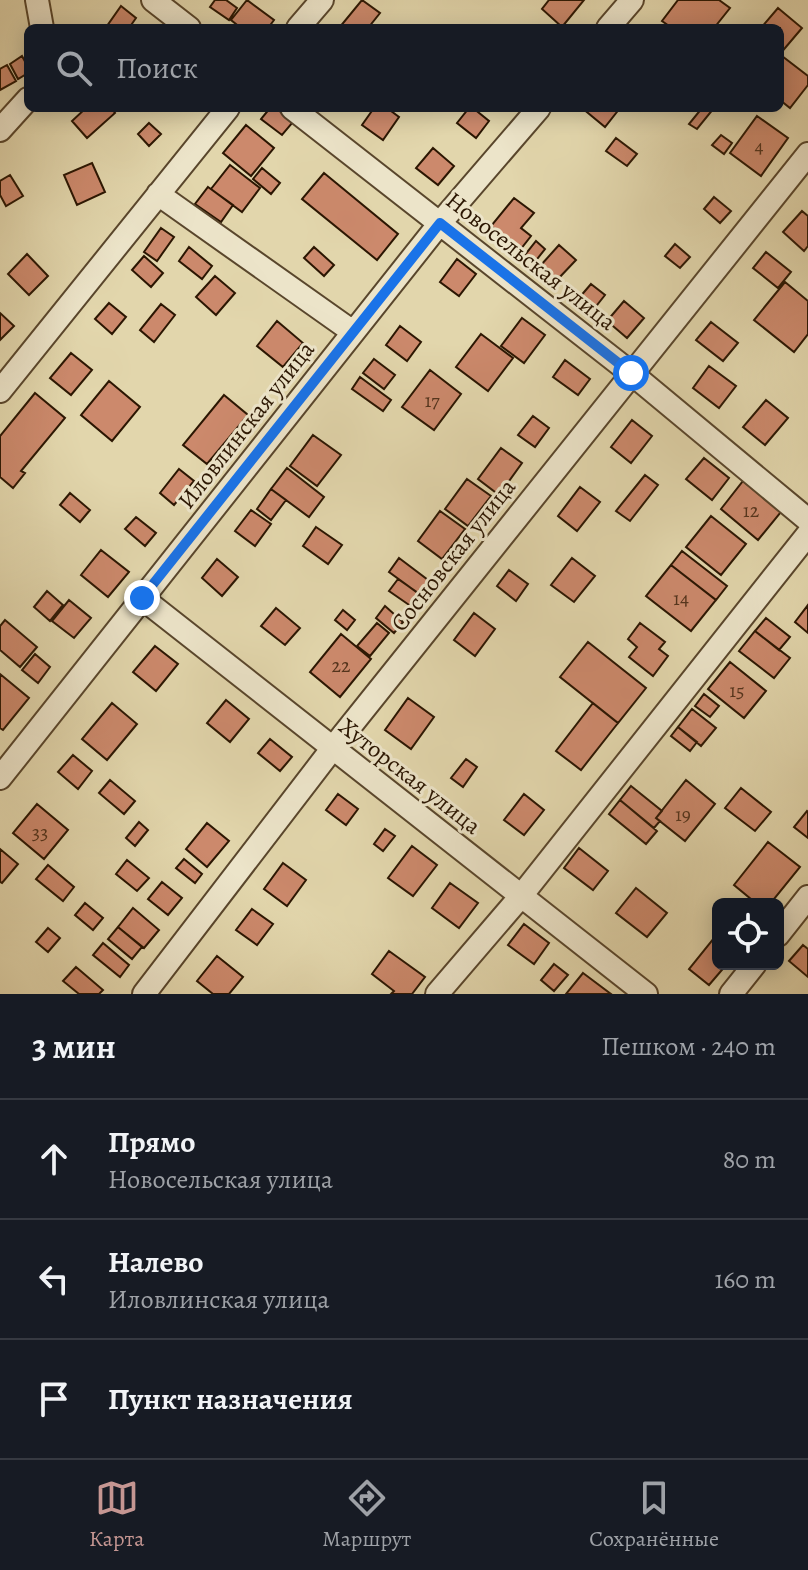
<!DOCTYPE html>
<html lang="ru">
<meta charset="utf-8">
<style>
body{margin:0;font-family:Alegreya,serif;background:#20242c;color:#f1f3f6}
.controls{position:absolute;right:24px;bottom:24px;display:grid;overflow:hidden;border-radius:12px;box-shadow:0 4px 20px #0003}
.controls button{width:72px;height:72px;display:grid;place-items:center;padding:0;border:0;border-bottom:2px solid #363941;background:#171b24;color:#f1f3f6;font:40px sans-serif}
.stop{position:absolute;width:24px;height:24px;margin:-18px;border:6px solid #1a73e8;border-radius:50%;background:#fff}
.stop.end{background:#1a73e8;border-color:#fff;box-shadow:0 2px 8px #0008}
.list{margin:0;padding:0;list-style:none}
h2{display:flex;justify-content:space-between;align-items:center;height:104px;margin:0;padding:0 32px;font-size:34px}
h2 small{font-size:26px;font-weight:400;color:#9ea1a6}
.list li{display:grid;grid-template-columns:52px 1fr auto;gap:24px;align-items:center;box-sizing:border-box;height:120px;padding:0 32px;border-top:2px solid #363941}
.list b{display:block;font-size:30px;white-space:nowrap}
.list p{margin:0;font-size:26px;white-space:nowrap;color:#9ea1a6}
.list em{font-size:26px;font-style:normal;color:#9ea1a6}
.icon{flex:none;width:44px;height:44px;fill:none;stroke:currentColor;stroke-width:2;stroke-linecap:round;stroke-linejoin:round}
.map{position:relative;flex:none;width:808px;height:994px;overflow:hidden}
.search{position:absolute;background:#171b24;box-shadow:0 4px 20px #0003;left:24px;right:24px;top:24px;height:88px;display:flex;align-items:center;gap:20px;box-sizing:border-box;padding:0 28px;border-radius:12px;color:#9ea1a6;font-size:30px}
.sheet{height:464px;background:#171b24}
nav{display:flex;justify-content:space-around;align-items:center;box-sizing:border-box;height:112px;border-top:2px solid #363941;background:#171b24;font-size:22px;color:#9ea1a6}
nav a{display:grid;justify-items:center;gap:4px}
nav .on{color:#c59692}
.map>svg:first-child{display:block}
.building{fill:#cc896c;stroke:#2b1602;stroke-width:2}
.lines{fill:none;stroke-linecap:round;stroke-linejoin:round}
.minor-casing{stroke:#59462c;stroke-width:26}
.minor{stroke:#ece4c9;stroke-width:22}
.route{stroke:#1a73e8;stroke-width:10}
.labels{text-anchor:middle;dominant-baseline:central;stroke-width:6;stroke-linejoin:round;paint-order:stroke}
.number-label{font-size:20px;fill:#53331c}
.street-label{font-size:24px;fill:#2b1602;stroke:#ece4c9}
</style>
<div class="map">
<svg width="808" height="994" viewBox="0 0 808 994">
<rect width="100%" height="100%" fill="#e2d6ac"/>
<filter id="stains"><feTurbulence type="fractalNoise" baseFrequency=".0025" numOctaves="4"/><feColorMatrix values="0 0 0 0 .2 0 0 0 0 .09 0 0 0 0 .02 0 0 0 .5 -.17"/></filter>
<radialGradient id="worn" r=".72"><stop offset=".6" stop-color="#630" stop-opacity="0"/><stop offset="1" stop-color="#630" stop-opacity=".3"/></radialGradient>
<path class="building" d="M215 0H226L237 8 229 20 210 7Z
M247 0 274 20 268 28H241L231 20Z
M362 0 380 13 368 28H339Z
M549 0H584L562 27 542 9Z
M678 0H719L730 8 714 28H672L662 21Z
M121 6 136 18 129 28H109L107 26Z
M778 8 802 28 780 54V28H761Z
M22 56 28 67V73L18 79 10 64Z
M782 56 808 76V85L790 108 780 100Z
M7 65 16 81 0 90V69Z
M86 108H111L115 113 87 138 72 121Z
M270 108H276L293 122 282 135 261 119Z
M374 108H387L399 117 383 140 362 125Z
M469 108H473L489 121 476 138 457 123Z
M582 108H620L605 127Z
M702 108H714L697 129 689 124Z
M757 116 788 138 761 176 730 153Z
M149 123 161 134 149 146 138 134Z
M246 125 274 148 251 176 223 153Z
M721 135 732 143 724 154 712 145Z
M616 138 637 154 627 166 606 151Z
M433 148 454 166 438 185 416 168Z
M92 163 105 192 77 205 64 175Z
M230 165 260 188 242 212 211 189Z
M262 168 280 183 271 194 253 179Z
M324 173 398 234 377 260 302 199Z
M10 175 23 196 6 206 0 195V181Z
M208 187 233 205 221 222 195 204Z
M714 197 731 211 720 223 704 209Z
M514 198 534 213 521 228 531 236 520 250 491 226Z
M802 211 808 216V246L804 251 783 232Z
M161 228 174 237 157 261 144 252Z
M536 241 545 249 534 263 525 255Z
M675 244 690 257 680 268 665 256Z
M559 245 576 260 557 280 541 265Z
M189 247 212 266 202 279 179 261Z
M314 247 334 265 324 276 304 258Z
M766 252 791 272 778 288 753 268Z
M27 254 48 276 29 295 8 274Z
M144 256 163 273 151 287 132 270Z
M457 259 476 274 459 296 440 282Z
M215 276 235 293 216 315 196 297Z
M785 282 808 301V334L794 352 754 320Z
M591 284 605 295 593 310 579 298Z
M624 301 644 318 627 338 607 321Z
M109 303 126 317 112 334 95 319Z
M161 304 175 315 154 342 140 330Z
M0 313 14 326 0 340Z
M522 318 545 335 524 363 501 346Z
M277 321 303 343 283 367 257 346Z
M711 322 738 343 723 361 696 340Z
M400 326 421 342 407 361 386 345Z
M481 334 513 358 488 391 456 367Z
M71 353 92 370 71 395 50 378Z
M374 359 395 375 384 389 363 373Z
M565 360 590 379 578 395 553 377Z
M709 366 736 386 719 408 693 388Z
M430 370 461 394 434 430 402 407Z
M360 377 391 400 383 411 352 389Z
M109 381 140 407 112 441 81 415Z
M35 393 65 418 21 471 25 473 13 488 0 477V436Z
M224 395 248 415 207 464 183 445Z
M766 400 788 418 765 445 743 427Z
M533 416 549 428 535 447 518 435Z
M632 420 652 436 631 463 611 447Z
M313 435 341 455 317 486 290 466Z
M501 448 522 463 499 495 478 479Z
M704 458 729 478 712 500 686 479Z
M287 468 324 497 309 517 271 489Z
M179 469 194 481 174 505 160 493Z
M645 475 658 485 630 521 616 511Z
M467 479 491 496 468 526 445 509Z
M743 481 781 512 758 540 721 509Z
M580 487 600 502 577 531 558 516Z
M271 489 286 500 271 520 257 509Z
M70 493 90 510 80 522 60 505Z
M251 510 271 524 255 546 235 531Z
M440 511 465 529 442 559 418 541Z
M711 516 746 544 721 575 686 547Z
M136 517 156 533 145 546 125 529Z
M316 527 342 545 328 564 303 546Z
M101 550 129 572 108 597 81 575Z
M682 551 727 586 716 600 671 565Z
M399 558 432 583 422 596 389 572Z
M572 558 595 576 574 602 551 585Z
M217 559 238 577 222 596 202 578Z
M671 565 716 600 691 631 646 596Z
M509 570 528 584 516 601 497 586Z
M398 579 421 595 412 607 389 591Z
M47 591 63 605 50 621 34 607Z
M69 600 91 618 74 638 52 621Z
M808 605V633L795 622Z
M385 606 403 622 394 633 376 618Z
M276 608 300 628 285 645 261 626Z
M343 610 355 620 347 630 335 620Z
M474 613 495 629 475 656 454 640Z
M766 618 790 637 779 650 755 631Z
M5 620 37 647 20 667 0 650V626Z
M377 623 389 633 370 656 357 646Z
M640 623 665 642 659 649 668 656 653 676 629 657 637 647 628 639Z
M755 631 790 658 774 678 739 651Z
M341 634 371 659 340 697 310 672Z
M588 642 646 688 618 723 560 677Z
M155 646 178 664 156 691 133 672Z
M35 654 50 667 38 683 22 670Z
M730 662 766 691 744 718 708 689Z
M0 674 29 698 3 730 0 728Z
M704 694 719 706 710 717 695 706Z
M408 698 434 717 411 749 385 730Z
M226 700 249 719 230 742 207 723Z
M112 703 137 724 107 760 82 739Z
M593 703 618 723 581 770 556 751Z
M692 709 716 728 701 746 678 727Z
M678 727 697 742 690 751 671 736Z
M270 739 292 757 280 771 258 753Z
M73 755 92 771 78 789 58 772Z
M466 759 477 767 463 787 451 778Z
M110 780 135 801 124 814 99 793Z
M686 780 715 804 685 841 656 818Z
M631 786 662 811 656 818 660 821 654 828 620 800Z
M741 788 771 812 755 831 725 808Z
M338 794 358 809 346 825 326 810Z
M524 794 544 810 524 835 504 820Z
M620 800 657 831 646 844 609 814Z
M37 804 68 830 44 859 13 833Z
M807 811 808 812V838L794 827Z
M139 822 148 830 135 846 126 838Z
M207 823 229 841 207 867 186 849Z
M385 829 395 836 383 851 374 844Z
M768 842 800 867 770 904H757L734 885Z
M412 846 437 865 413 896 388 878Z
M579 848 608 871 593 890 564 868Z
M0 849 18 864 2 883 0 882Z
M184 859 202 874 195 883 176 868Z
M127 860 149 878 137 891 116 874Z
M283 863 306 880 287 906 264 889Z
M48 865 74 887 63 901 36 879Z
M162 882 182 898 168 915 148 899Z
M450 883 478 903 459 928 432 908Z
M636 888 667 913 647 937 616 913Z
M85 903 103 918 93 930 75 915Z
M133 908 159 930 144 948 118 927Z
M252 909 273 924 257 945 236 930Z
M524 924 549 943 534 964 508 945Z
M118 927 142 947 132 959 108 939Z
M48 928 60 938 48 952 36 942Z
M718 933V964H727L709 985 689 969Z
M103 943 129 965 120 977 93 955Z
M803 945 808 949V977L789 961Z
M389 951 425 977 412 994H391L394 991 372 974Z
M217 956 243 977 229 994H213L197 981Z
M554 964 568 975 554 991 541 980Z
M76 967 103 990 99 994H79L63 981Z
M583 973 611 994H566Z"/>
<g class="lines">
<defs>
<path id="minor" d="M37 0 42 28
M153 0 189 28
M298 28 322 0
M608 28 632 0
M292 108 631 373 808 520
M0 130 28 99
M158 194 353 332
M0 391 228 108
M142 598 646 994
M0 778 440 223 539 108
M778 935 808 897
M144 994 332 749 808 154
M437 994 521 896 808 534
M731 994 755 964"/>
</defs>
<use href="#minor" class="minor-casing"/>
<use href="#minor" class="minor"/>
</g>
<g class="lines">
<path class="route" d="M142 598 440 223 631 373"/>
</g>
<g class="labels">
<g class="number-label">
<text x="759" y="146">4</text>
<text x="432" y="400">17</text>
<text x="751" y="510">12</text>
<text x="681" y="598">14</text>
<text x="341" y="665">22</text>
<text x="737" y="690">15</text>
<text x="683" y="814">19</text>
<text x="40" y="832">33</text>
</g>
<g class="street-label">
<text transform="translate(531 261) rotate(38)">Новосельская улица</text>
<text transform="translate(246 425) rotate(-52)">Иловлинская улица</text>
<text transform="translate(453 555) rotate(-52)">Сосновская улица</text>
<text transform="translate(410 776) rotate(38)">Хуторская улица</text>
</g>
</g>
<rect width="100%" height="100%" filter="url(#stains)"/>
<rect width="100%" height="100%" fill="url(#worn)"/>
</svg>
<div class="controls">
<button><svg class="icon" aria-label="locate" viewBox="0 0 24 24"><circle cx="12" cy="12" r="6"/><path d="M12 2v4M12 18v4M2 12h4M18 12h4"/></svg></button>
</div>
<div class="stop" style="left:631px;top:373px"></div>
<div class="stop end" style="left:142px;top:598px"></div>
<div class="search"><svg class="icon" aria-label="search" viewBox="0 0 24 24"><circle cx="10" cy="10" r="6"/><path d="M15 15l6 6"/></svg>Поиск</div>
</div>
<section class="sheet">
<h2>3 мин<small>Пешком · 240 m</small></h2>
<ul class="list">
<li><svg class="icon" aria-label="ahead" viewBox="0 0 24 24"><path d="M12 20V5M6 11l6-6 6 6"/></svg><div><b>Прямо</b><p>Новосельская улица</p></div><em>80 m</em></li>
<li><svg class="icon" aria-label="left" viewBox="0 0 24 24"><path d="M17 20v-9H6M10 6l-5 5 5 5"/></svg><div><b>Налево</b><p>Иловлинская улица</p></div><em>160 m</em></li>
<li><svg class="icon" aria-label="arrive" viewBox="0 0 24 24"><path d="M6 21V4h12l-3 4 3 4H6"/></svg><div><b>Пункт назначения</b></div></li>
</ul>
</section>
<nav>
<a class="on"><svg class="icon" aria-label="map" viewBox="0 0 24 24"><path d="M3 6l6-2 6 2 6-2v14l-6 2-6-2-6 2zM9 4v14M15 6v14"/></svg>Карта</a>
<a><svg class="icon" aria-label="directions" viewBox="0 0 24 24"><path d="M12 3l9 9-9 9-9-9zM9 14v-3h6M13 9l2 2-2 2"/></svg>Маршрут</a>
<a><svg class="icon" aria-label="saved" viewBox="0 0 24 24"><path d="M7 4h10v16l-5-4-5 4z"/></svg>Сохранённые</a>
</nav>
